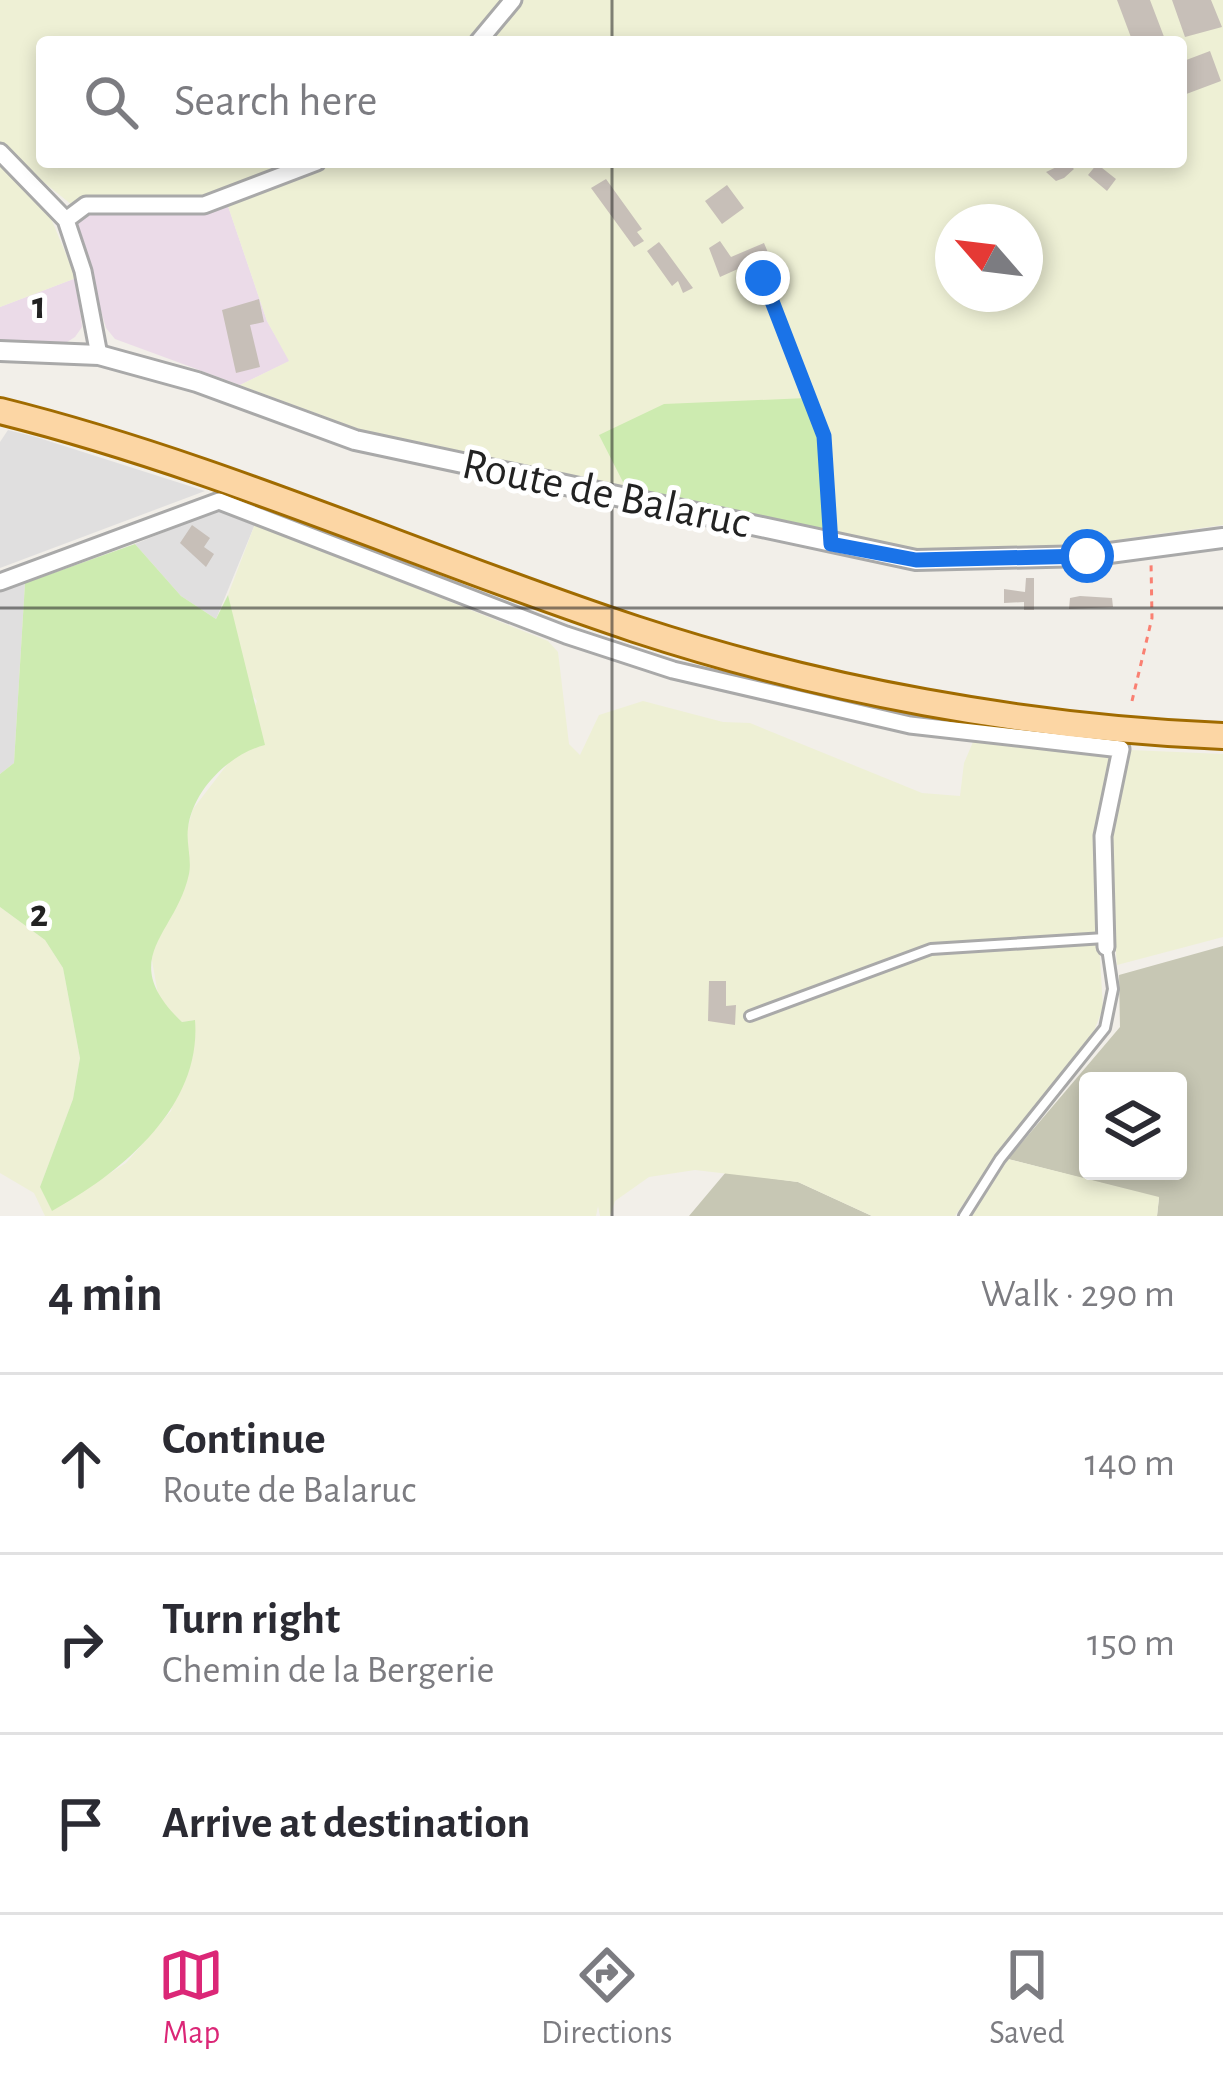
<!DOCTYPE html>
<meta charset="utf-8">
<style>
body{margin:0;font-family:"Alegreya Sans",sans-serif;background:#f7f7f7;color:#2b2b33}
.controls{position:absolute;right:36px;bottom:36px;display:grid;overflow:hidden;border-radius:12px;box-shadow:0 6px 18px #0003}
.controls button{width:108px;height:108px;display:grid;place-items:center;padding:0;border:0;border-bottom:3px solid #e1e1e2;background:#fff;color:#2b2b33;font:60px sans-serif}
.compass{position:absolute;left:935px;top:204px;width:108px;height:108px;border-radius:50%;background:#fff;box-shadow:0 6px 18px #0003;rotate:298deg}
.stop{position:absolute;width:36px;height:36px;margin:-27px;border:9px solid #1a73e8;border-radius:50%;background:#fff}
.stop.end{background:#1a73e8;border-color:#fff;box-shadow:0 3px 12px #0008}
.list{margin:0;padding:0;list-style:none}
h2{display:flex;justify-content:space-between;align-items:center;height:156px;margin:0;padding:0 48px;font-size:51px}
h2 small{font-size:39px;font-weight:400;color:#7c7c81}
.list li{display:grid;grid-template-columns:78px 1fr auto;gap:36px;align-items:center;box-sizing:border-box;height:180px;padding:0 48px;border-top:3px solid #e1e1e2}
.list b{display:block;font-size:45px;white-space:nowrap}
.list p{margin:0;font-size:39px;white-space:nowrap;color:#7c7c81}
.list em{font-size:39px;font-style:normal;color:#7c7c81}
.icon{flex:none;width:66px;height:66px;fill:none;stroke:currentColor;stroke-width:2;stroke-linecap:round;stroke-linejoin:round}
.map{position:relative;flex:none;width:1223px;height:1216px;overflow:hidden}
.search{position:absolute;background:#fff;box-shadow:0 6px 18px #0003;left:36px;right:36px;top:36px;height:132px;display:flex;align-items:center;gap:30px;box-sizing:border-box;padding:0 42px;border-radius:12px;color:#7c7c81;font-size:45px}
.sheet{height:696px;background:#fff}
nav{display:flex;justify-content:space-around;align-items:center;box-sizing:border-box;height:168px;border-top:3px solid #e1e1e2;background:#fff;font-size:33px;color:#7c7c81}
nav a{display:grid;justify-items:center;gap:6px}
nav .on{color:#db2777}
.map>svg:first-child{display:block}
.residential{fill:#e0dfdf}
.industrial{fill:#ebdbe8}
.construction{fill:#c7c7b4;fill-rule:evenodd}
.farmland{fill:#eef0d5;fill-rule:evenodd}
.grass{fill:#cdebb0}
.building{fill:#c7bfb8}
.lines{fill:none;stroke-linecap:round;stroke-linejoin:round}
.service-casing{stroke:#a9a9a9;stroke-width:14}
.minor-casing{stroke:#a9a9a9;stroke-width:21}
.tertiary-casing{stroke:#a9a9a9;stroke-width:24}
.primary-casing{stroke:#a06b00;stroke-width:30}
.path{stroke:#fa8072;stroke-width:3;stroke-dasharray:6 6;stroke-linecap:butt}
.service{stroke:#fff;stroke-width:8}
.minor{stroke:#fff;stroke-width:15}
.tertiary{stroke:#fff;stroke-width:18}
.primary{stroke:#fcd6a4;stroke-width:24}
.route{stroke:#1a73e8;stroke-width:15}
.grid{fill:none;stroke:#222;stroke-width:3;stroke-opacity:0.55}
.labels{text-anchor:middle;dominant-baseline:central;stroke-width:10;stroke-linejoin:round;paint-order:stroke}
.street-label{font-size:45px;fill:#222;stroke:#fff}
.grid-label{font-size:39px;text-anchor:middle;font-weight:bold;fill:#222;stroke:#fff;stroke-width:10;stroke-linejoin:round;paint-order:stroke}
</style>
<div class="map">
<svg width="1223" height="1216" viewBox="0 0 1223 1216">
<rect width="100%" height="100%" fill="#f2efe9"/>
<path class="residential" d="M8 430 36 437 205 491 0 568V442Z
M224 508 255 524 216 619 181 596 135 544Z
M25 583 14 763 0 774V591Z"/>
<path class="industrial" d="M228 206 267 321 290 361 240 385 115 339 106 328 75 223 88 210Z
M76 278 82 327 75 337 64 344 0 342V307Z"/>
<path class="construction" d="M1223 946V1216H1157L1159 1198 1008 1159 1120 1027 1119 975ZM1088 1081H1178V1171H1088Z
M726 1172 798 1182 872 1216H689Z"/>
<path class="farmland" d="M0 0H508L472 42H42V162H309L204 201 81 197 72 205 0 147Z
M516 0H1223V525L1086 544 918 549 827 532 824 450 600 434 625 486 359 429 240 385 289 361 267 321 228 206 328 162H1181V42H485ZM953 222H1025V294H953Z
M0 159 31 187 50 216 76 278 0 307Z
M255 524 548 641 558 652 569 744 580 755 599 715 643 701 723 722 750 723 922 793 960 796 964 763 976 735 1112 751 1093 843 1103 1008 1094 1031 1001 1148 955 1216H872L798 1182 695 1170 649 1177 615 1201 610 1216H600L598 1206 596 1216H45L34 1193 0 1173V907L45 940 63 968 80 1058 73 1099 40 1187 52 1210 126 1163 171 1111 194 1020 182 1022 159 1000 151 955 189 874 187 830 193 809 236 753 257 701 248 690 228 595Z
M1130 750 1223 754V937L1117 965 1107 845Z
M1008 1159 1159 1197 1157 1216H972Z"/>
<path class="grass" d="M807 398 824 450 827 532 625 486 599 435 664 404Z
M135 544 181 596 216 619 228 595 265 745C230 754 193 789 188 828 186 843 192 860 189 874 176 935 115 958 182 1022L195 1020C202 1107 121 1173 52 1211L40 1187 73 1099 80 1058 63 968 45 940 0 907V774L14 763 25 583Z"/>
<path class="building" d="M1117 0H1150L1166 42 1132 40Z
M1172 0H1211L1222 27 1185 37Z
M1210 51 1221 81 1181 96V62Z
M1067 162 1074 169 1064 178 1056 181 1046 172Z
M1097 164 1116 179 1107 191 1088 175Z
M606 179 642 229 637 232 644 241 634 247 591 188Z
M727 185 744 208 722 224 705 201Z
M720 241 731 257 764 243 769 255 720 277 709 248Z
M659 242 663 247 693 288 683 293 678 281 672 286 647 251Z
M259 299 264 322 250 325 260 367 236 373 222 310Z
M192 525 210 538 204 547 214 554 206 567 180 543Z
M1026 578H1034V610H1024V602L1004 603V589L1025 592Z
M1080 596 1112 598 1113 607 1069 609 1070 598Z
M709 981H726V1006L736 1005 735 1025 708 1021Z"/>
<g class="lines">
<defs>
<path id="service" d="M750 1016 931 949 1105 938
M964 1216 1000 1159 1105 1028 1113 989 1107 948"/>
<path id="minor" d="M478 42 513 0
M0 152 66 220 83 271 99 355
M66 220 86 205H204L317 162
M0 582 219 501 566 635 673 670 910 725 1121 749 1103 836 1106 947"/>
<path id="tertiary" d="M0 351 99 355 197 382 355 440 916 560 1087 556 1223 538"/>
<path id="primary" d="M0 411C217 465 423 559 635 629 821 690 1027 728 1223 736"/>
</defs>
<use href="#service" class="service-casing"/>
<use href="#minor" class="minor-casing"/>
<use href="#tertiary" class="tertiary-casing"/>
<use href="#primary" class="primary-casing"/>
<path class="path" d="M763 269 824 436 831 524
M1132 701 1152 618 1151 561"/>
<use href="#service" class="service"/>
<use href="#minor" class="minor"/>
<use href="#tertiary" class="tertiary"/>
<use href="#primary" class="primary"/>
</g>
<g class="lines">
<path class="route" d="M763 278 824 436 831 544 916 560 1087 556"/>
</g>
<path class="grid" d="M612 0V42M612 162V1216M0 608H1223"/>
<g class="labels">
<g class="street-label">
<text transform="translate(606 494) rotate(12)">Route de Balaruc</text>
</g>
</g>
<g class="grid-label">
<text x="39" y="318">1</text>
<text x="39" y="926">2</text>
</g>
</svg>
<div class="controls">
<button><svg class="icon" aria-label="layers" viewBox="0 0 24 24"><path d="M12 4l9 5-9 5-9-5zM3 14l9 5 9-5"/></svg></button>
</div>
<svg class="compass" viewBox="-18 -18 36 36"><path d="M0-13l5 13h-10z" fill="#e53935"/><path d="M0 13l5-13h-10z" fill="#7c7c81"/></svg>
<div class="stop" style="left:1087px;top:556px"></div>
<div class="stop end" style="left:763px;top:278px"></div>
<div class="search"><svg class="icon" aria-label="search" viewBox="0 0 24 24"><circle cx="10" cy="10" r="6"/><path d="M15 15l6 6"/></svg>Search here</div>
</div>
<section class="sheet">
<h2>4 min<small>Walk · 290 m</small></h2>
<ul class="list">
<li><svg class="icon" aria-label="ahead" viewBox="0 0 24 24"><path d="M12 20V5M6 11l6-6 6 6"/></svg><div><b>Continue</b><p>Route de Balaruc</p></div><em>140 m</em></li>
<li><svg class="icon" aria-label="right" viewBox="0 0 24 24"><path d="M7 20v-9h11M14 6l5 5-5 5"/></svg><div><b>Turn right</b><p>Chemin de la Bergerie</p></div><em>150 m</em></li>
<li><svg class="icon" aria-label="arrive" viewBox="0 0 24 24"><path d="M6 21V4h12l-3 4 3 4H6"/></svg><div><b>Arrive at destination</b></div></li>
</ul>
</section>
<nav>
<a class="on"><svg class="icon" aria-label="map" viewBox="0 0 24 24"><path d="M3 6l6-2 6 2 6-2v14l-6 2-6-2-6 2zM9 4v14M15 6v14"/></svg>Map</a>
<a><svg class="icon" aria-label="directions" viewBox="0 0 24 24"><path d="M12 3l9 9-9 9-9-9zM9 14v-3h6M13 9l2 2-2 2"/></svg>Directions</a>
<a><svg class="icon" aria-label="saved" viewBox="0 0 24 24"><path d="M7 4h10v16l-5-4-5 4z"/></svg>Saved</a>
</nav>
